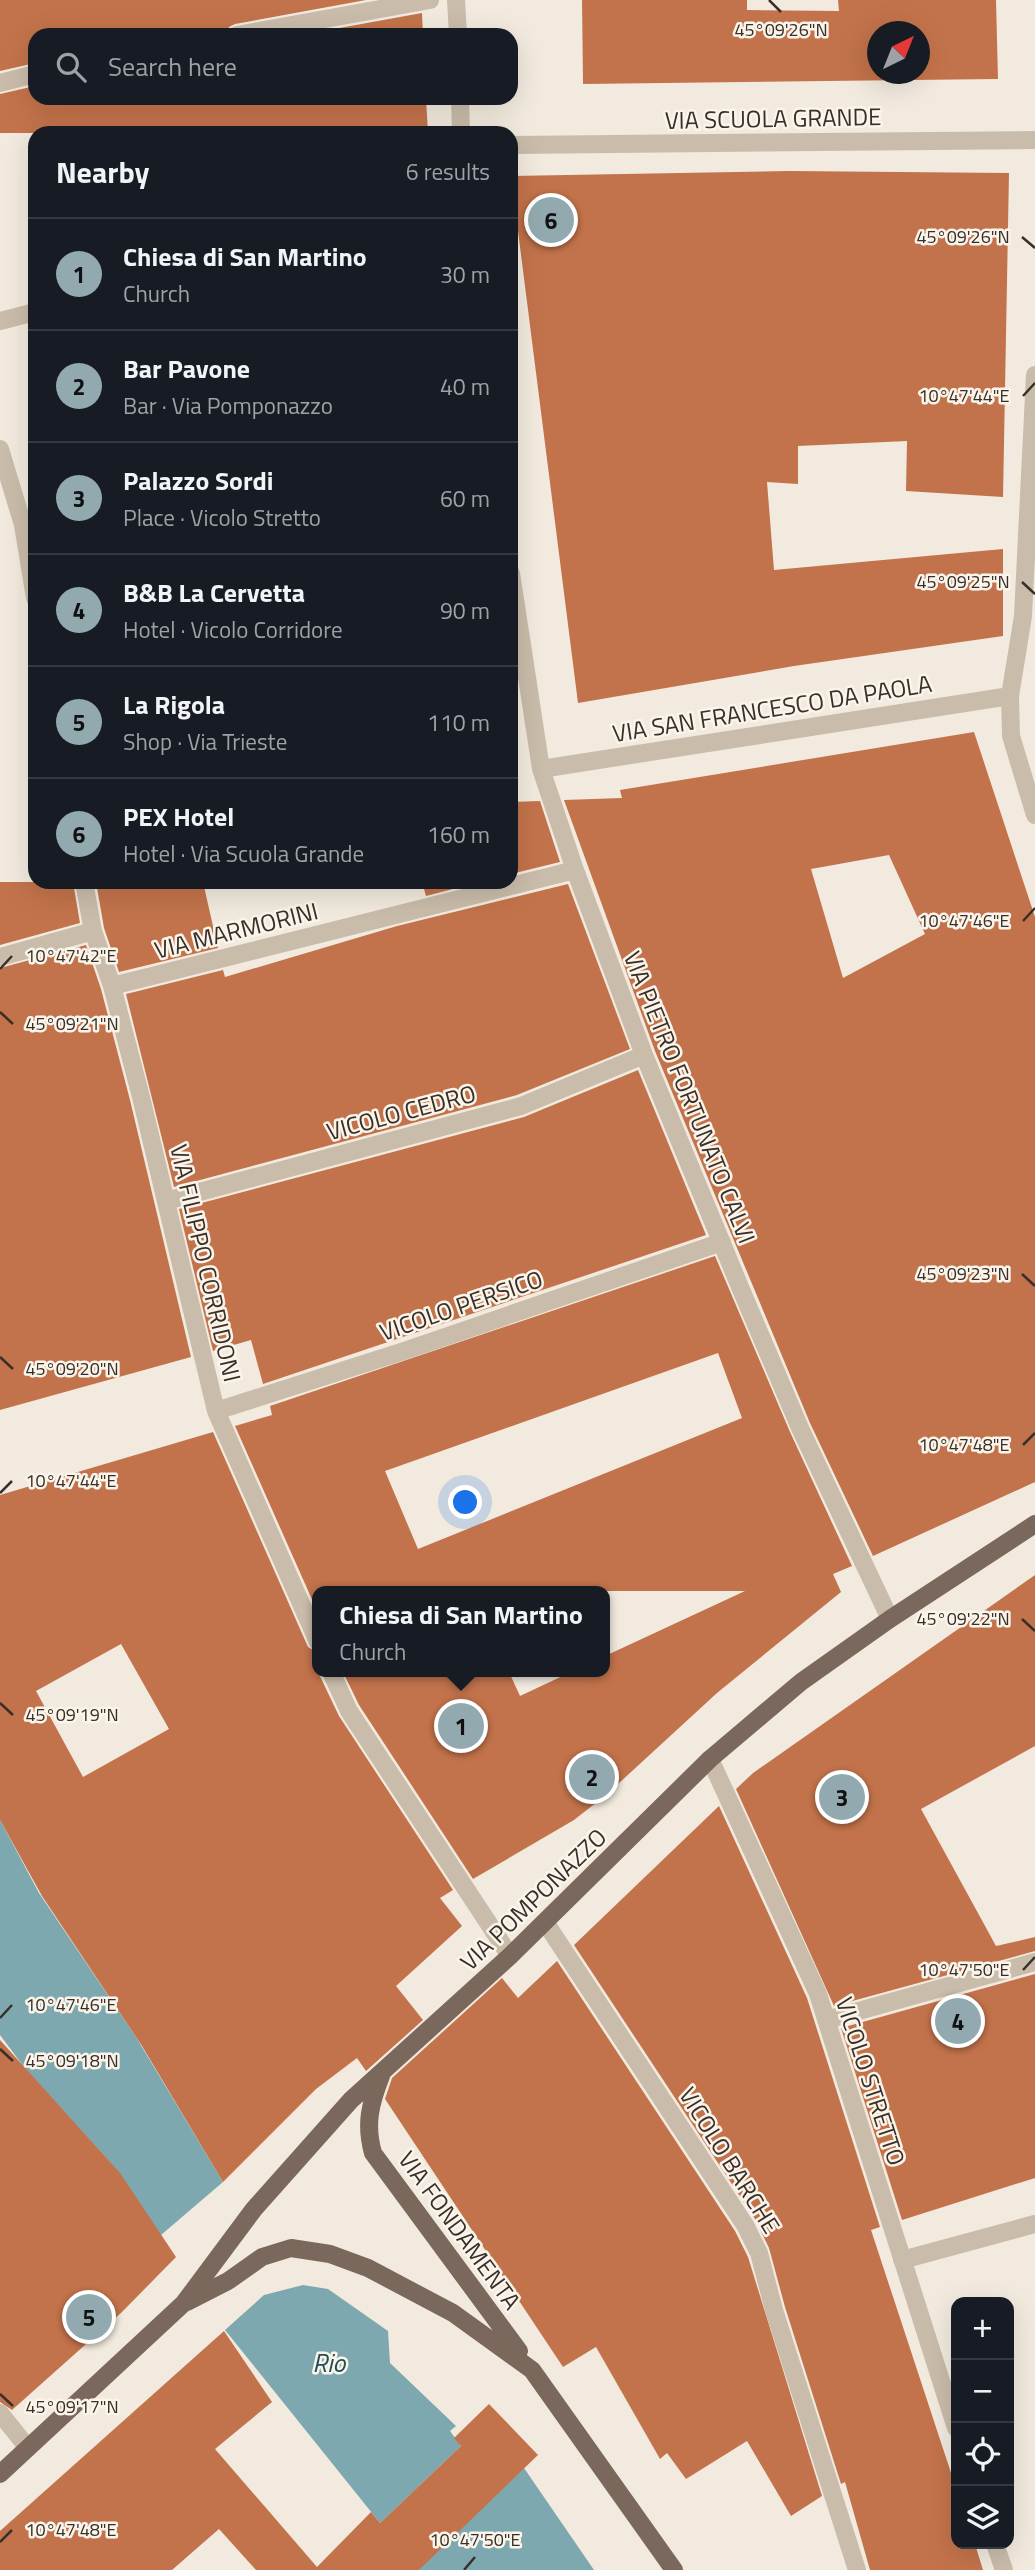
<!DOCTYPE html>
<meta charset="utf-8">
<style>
body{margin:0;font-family:"Titillium Web",sans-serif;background:#20242c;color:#f1f3f6}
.controls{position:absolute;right:21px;bottom:21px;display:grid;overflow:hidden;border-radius:14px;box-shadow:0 7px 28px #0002}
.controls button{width:63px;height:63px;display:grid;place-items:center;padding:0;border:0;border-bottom:2px solid #363941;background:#171b24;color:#f1f3f6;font:35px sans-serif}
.compass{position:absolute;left:867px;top:21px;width:63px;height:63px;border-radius:50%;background:#171b24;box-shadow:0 7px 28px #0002;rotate:43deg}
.you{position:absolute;left:466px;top:1503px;width:24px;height:24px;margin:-18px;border:5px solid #fff;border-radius:50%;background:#1a73e8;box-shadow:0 0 0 10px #1a73e833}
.badge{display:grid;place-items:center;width:46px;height:46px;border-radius:50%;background:#92aaaf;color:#111;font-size:23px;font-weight:700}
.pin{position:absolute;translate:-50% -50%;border:4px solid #fff;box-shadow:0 2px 7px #0006}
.popup{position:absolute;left:312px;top:1586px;width:298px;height:91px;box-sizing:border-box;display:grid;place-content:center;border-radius:14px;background:#171b24;filter:drop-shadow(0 2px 5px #0005);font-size:23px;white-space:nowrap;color:#9ea1a6}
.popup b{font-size:26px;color:#f1f3f6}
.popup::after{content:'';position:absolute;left:50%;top:100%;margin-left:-14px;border:14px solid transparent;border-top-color:#171b24}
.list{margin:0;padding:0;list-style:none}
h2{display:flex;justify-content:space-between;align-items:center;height:91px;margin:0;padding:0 28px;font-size:30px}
h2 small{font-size:23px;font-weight:400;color:#9ea1a6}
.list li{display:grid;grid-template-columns:46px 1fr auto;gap:21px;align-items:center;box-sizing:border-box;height:112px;padding:0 28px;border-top:2px solid #363941}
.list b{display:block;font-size:26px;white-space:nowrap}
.list p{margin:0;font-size:23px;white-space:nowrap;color:#9ea1a6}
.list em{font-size:23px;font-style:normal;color:#9ea1a6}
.icon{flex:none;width:38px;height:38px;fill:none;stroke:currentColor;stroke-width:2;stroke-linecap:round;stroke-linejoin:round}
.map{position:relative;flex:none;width:1035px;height:2570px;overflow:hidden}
.search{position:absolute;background:#171b24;box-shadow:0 7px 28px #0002;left:28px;top:28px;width:490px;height:77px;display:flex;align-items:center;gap:18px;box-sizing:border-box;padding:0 24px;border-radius:21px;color:#9ea1a6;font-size:26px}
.panel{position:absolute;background:#171b24;box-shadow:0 7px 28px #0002;left:28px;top:126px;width:490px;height:763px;border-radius:21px}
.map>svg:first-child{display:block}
.water{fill:#7da8af}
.building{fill:#c3734b;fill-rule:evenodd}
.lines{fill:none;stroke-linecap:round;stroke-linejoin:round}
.minor{stroke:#cabcaa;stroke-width:18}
.major{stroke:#79685b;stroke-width:18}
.ticks{fill:none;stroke:#382f29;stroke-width:2.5}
.labels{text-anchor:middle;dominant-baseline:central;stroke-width:5;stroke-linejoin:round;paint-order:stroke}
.street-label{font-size:24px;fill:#382f29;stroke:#faf4ea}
.water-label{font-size:26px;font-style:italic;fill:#1f5059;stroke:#faf4ea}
.ticks-label{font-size:18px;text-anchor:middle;fill:#382f29;stroke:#faf4ea;stroke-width:5;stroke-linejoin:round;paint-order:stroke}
</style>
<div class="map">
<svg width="1035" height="2570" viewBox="0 0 1035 2570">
<rect width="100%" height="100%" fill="#f2eade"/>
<path class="water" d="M0 1820 39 1893 136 2037 223 2182 161 2235 108 2160 27 2071 0 2035Z
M303 2285 328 2289 388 2331 390 2363 456 2426 450 2431 461 2446 380 2523 225 2330 264 2295Z
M524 2468 594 2570H417Z"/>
<path class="building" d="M0 0H366L235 24 229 27 226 35H35V63L0 71Z
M582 0H747V10L839 11 838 0H996L998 79 583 84ZM878 32H920V74H878Z
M422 13 423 35H301Z
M35 86V98H426L428 133H0V94Z
M789 171 1009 173 1003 497 906 491 907 441 798 446V484L767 482 774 570 1003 549V636L794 666 578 703 511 176Z
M974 732 1035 917V1482L873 1556 810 1423 655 1051 564 800 622 798 620 790ZM889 855 925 934 843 978 811 869Z
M540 801 560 862 511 874V802Z
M0 882H73L80 923 0 945Z
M96 882H203L218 948 119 972 104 928Z
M422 882H480L426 896Z
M568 884 630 1049 517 1095 174 1187 126 994 223 970 225 977 397 926Z
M86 945 101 989 130 1100 191 1357 0 1410V968Z
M638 1070 706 1235 263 1384 251 1340 213 1351 179 1209 524 1117Z
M715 1256 790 1432 852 1566 833 1574 841 1592 717 1693 606 1795 574 1820 473 1879 359 1705 343 1672H509L520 1696 571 1672H605V1656L745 1591H318V1613L235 1426 272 1415 270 1406ZM718 1353 742 1418 418 1549 385 1471Z
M213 1432 308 1647 318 1653V1672L339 1716 453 1890 440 1898 462 1926 396 1986 423 2020 366 2071 357 2058 316 2089 223 2182 142 2046 42 1896 0 1820V1495ZM121 1644 169 1729 83 1777 36 1691Z
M1035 1575V1746L921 1809 996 1946 1035 1937V1951L834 2006 736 1789 753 1773Z
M719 1806 807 1998 880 2227 871 2230 956 2488V2544H975L983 2570H870L845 2482 841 2484 785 2307 769 2248 755 2219 574 1945Z
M557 1961 735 2231 748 2257 822 2496 791 2516 747 2441 686 2479 667 2453 660 2459 596 2347 563 2367 385 2099 392 2078 502 1978 518 1998Z
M1035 1974V2178L902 2220 841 2028Z
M0 2040 120 2173 176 2257 122 2312 12 2410 0 2402Z
M224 2331 272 2402 215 2449 317 2567 371 2512 380 2523 461 2446 454 2438 489 2404 538 2455 419 2570H256L219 2529 172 2570H0V2531Z"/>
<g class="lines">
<path class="minor" d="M456 0 458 35
M237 35 430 0
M0 83 35 74
M460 98 461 133
M511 145 1035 140
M0 321 35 312
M1035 375 1023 616 1010 696 1011 736 1035 815
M0 449 23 525 35 598
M511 573 541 769 575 870 644 1055 740 1287 800 1428 890 1619
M541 769 1010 696
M84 882 93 931 112 986 141 1097 216 1411 318 1642
M0 957 93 931
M112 986 575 870
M166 1201 521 1106 644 1055
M216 1411 404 1351 722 1242
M331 1672 349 1711 510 1956
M710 1759 818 1994 956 2428
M545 1922 745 2225 759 2253 774 2310 857 2570
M826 2020 1035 1962
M902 2260 1035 2224
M0 2413 28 2448
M995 2544 1004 2570"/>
<path class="major" d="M381 2076C370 2104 365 2124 373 2153L519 2351
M187 2302 228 2281 262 2257 291 2248 330 2254 368 2268 453 2313 532 2370 674 2570
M0 2474 184 2303 254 2209 351 2100 510 1956 710 1759 801 1682 890 1619 1035 1524"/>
</g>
<path class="ticks" d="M769 0 781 12M1022 237 1035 248M1023 396 1035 383M1022 582 1035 594M1023 921 1035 908M0 969 12 956M0 1012 13 1024M1022 1274 1035 1286M0 1357 13 1369M1023 1445 1035 1433M0 1493 12 1481M1022 1619 1035 1631M0 1703 13 1715M1023 1970 1035 1957M0 2018 12 2005M0 2049 13 2061M0 2394 13 2406M0 2542 12 2530M464 2570 475 2557"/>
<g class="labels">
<g class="street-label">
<text transform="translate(773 118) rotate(-1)">VIA SCUOLA GRANDE</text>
<text transform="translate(772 708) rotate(-9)">VIA SAN FRANCESCO DA PAOLA</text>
<text transform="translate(236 930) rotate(-14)">VIA MARMORINI</text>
<text transform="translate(690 1097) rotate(68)">VIA PIETRO FORTUNATO CALVI</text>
<text transform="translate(401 1112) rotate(-15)">VICOLO CEDRO</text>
<text transform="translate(206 1263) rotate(77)">VIA FILIPPO CORRIDONI</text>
<text transform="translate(461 1305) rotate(-19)">VICOLO PERSICO</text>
<text transform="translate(533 1899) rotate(-44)">VIA POMPONAZZO</text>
<text transform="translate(871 2081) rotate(72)">VICOLO STRETTO</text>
<text transform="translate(730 2160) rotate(58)">VICOLO BARCHE</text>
<text transform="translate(460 2230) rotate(54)">VIA FONDAMENTA</text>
</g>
<g class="water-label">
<text x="329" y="2362">Rio</text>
</g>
</g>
<g class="ticks-label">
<text x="781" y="36">45°09'26"N</text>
<text x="963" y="243">45°09'26"N</text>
<text x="964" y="402">10°47'44"E</text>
<text x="963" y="588">45°09'25"N</text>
<text x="964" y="927">10°47'46"E</text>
<text x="71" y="962">10°47'42"E</text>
<text x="72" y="1030">45°09'21"N</text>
<text x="963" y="1280">45°09'23"N</text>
<text x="72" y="1375">45°09'20"N</text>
<text x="964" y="1451">10°47'48"E</text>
<text x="71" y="1487">10°47'44"E</text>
<text x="963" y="1625">45°09'22"N</text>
<text x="72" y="1721">45°09'19"N</text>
<text x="964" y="1976">10°47'50"E</text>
<text x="71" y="2011">10°47'46"E</text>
<text x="72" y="2067">45°09'18"N</text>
<text x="72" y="2413">45°09'17"N</text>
<text x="71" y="2536">10°47'48"E</text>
<text x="475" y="2546">10°47'50"E</text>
</g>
</svg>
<div class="controls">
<button>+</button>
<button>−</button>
<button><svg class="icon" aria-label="locate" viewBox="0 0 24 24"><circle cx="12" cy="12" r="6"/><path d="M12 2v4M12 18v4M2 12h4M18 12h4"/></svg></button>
<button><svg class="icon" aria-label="layers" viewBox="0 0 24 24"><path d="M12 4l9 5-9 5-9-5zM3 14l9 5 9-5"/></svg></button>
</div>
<svg class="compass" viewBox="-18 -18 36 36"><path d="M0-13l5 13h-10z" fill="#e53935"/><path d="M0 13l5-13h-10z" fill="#9ea1a6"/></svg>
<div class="you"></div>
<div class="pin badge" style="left:461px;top:1726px">1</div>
<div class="popup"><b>Chiesa di San Martino</b>Church</div>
<div class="pin badge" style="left:592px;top:1777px">2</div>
<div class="pin badge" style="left:842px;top:1797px">3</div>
<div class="pin badge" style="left:958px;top:2021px">4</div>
<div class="pin badge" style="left:89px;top:2317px">5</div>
<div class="pin badge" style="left:551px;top:220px">6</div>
<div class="search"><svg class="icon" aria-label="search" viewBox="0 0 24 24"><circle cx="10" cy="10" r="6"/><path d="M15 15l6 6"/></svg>Search here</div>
<section class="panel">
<h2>Nearby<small>6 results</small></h2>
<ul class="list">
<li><span class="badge">1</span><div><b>Chiesa di San Martino</b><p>Church</p></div><em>30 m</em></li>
<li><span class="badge">2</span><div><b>Bar Pavone</b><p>Bar · Via Pomponazzo</p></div><em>40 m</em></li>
<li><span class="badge">3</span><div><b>Palazzo Sordi</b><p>Place · Vicolo Stretto</p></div><em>60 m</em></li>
<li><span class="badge">4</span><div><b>B&amp;B La Cervetta</b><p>Hotel · Vicolo Corridore</p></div><em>90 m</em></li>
<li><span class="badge">5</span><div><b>La Rigola</b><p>Shop · Via Trieste</p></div><em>110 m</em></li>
<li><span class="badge">6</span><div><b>PEX Hotel</b><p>Hotel · Via Scuola Grande</p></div><em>160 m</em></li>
</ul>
</section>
</div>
